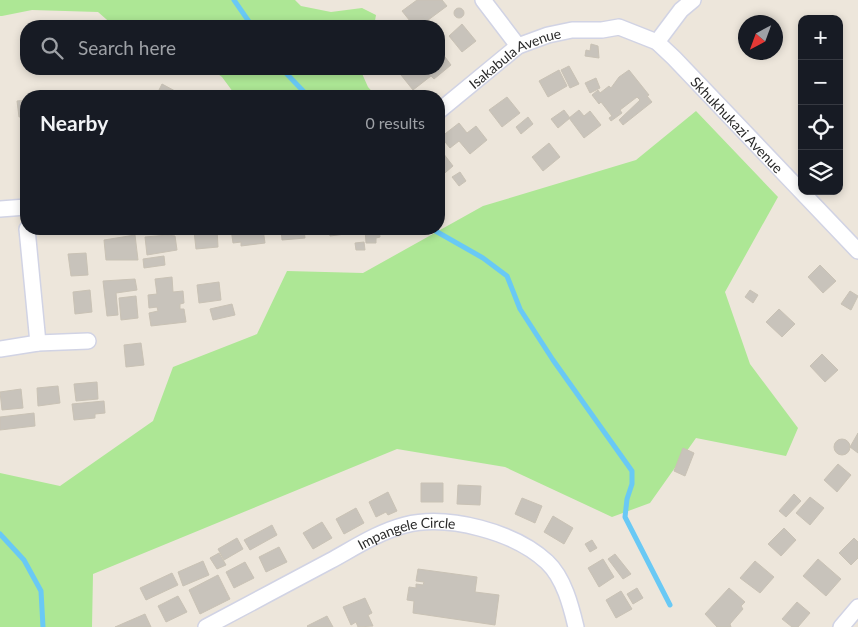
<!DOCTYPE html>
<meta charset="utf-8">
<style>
body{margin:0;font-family:Lato,sans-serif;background:#242831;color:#f1f3f6}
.controls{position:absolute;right:15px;top:15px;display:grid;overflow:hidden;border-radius:10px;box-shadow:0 2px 8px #0003}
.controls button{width:45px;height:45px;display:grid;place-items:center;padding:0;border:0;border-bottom:1px solid #363941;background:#171b24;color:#f1f3f6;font:25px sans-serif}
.compass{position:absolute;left:738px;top:15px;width:45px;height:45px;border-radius:50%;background:#171b24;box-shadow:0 2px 8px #0003;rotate:221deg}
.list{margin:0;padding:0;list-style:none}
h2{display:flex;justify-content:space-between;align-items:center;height:65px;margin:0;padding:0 20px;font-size:21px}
h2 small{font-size:16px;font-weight:400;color:#9ea1a6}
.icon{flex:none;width:28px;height:28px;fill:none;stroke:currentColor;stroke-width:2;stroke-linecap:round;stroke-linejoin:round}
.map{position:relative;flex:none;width:858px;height:627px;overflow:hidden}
.search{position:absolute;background:#171b24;box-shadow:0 2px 8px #0003;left:20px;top:20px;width:425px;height:55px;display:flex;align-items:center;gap:12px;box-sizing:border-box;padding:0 18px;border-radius:20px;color:#9ea1a6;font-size:19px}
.panel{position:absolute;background:#171b24;box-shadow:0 2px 8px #0003;left:20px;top:90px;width:425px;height:145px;border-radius:20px}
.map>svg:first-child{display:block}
.green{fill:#ade795}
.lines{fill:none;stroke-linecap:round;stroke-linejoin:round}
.stream{stroke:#69c9f5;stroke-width:5}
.building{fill:#c8c3bb;stroke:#c9c2b5}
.minor-casing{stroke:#d1d3e4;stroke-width:18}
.minor{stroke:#fff;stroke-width:15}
.labels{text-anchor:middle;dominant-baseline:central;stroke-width:4.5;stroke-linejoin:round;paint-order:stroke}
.street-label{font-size:14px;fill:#2a2a2a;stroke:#fff}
</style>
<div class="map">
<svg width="858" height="627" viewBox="0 0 858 627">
<rect width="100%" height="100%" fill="#ede6db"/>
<path class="green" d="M0 0H295L301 6 331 12 362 8 376 15 374 26H114L98 12 32 10 2 16H0Z
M211 69H360L368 87 376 96H236L222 77Z
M696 111 778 197 725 292 750 364 798 428 786 456 696 438 650 503 612 517 505 467 397 449 93 574 92 627H0V473L60 486 153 421 173 367 257 334 287 271 363 273 483 206 636 160Z"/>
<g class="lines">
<path class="stream" d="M234 0 252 26
M282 69 308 96
M432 229 483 258 507 276 520 309 553 360 632 471V484L627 499 625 517 670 605
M0 534 24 560 41 591 43 627"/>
</g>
<path class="building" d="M417 0H442L447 6 420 26H414L402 11Z
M454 13a5 5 0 1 1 10 0a5 5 0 1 1-10 0Z
M462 24 476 41 462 52 449 36Z
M591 44 598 46 599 58 585 56 586 50 590 51Z
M439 49 451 65 434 79 431 76 413 90 401 75 409 69H439Z
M569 66 579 84 570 88 561 70Z
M559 70 567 86 548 97 539 81Z
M629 70 649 95 647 96 652 102 623 125 619 120 640 100 637 97 620 110 622 113 611 121 609 118 612 116 601 102 599 104 592 95 598 90 600 93 609 86 611 88 619 77Z
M596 78 600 88 590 93 585 83Z
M162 84 175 91 173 96H156Z
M507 97 520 113 502 127 489 110Z
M26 100V117H19L17 101Z
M564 110 570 118 558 128 551 119Z
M579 110 584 116 590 111 601 125 584 138 569 118Z
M528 117 533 124 521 134 516 127Z
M459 123 467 133 476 126 487 140 470 154 459 141 450 148 441 137Z
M549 143 560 157 543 171 532 157Z
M443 153 453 166 439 178V156Z
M460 172 466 181 459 186 452 177Z
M217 229 218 247 196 249 194 231Z
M231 229H263L265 243 241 246V242L233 243Z
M281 229H304L305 238 282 240Z
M329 229H352L353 233 330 236Z
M365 229H379L380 237 376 238V243H366Z
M135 235 138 260H106L104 240Z
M168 235 175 236 177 250 147 255 145 237Z
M364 242 365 250H356L355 243Z
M86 253 88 275 71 276 68 254Z
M164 256 165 265 144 268 143 259Z
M820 265 836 281 823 293 808 277Z
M172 277 173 292 183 291 184 303 180 304V309H184L186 322 151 326 149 313 158 311 157 307 149 308 148 295 157 294 155 279Z
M135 279 137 290 116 293 118 315 107 316 103 281Z
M219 282 221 300 199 303 197 285Z
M90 290 92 312 75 314 73 292Z
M750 290 758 295 753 303 745 297Z
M850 291 858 296 851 310 841 304Z
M136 296 138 318 121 320 119 298Z
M232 304 235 315 213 320 210 309Z
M779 309 795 324 782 337 766 322Z
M141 343 144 365 126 367 124 345Z
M822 354 838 370 825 382 810 366Z
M97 382 98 399 76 401 74 384Z
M58 386 60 403 38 406 37 388Z
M21 389 23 408 2 410 0 392Z
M104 401 105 413 95 414V418L74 420 72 404Z
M34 413 35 426 0 430V417Z
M858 433V453L850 447Z
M834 447a8 8 0 1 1 16 0a8 8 0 1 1-16 0Z
M683 448 694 453 685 476 674 471Z
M838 464 851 475 837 492 824 480Z
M421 483H443V502H421Z
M458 485 481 486 480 505 457 504Z
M388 492 397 511 388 515 386 512 376 517 369 502Z
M794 494 801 501 786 517 779 511Z
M810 497 824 508 810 525 796 513Z
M522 498 542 506 535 523 515 514Z
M356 508 364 523 344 534 336 519Z
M553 516 573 528 564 544 544 532Z
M322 522 332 538 313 549 303 533Z
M272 525 277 535 250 550 244 540Z
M784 528 796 540 781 556 768 544Z
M237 538 243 549 224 560 218 549Z
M854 538 858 542V558L851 565 839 553Z
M592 540 597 548 590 552 585 544Z
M279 547 287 562 266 572 259 557Z
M219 553 226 565 217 569 210 558Z
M615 554 631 574 623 579 608 559Z
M603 559 614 577 599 587 588 568Z
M818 559 841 579 826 596 803 576Z
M203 561 209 575 183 586 178 572Z
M755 561 774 577 760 593 740 578Z
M245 562 254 578 234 588 226 572Z
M418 569 477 577 475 592 499 595 495 625 413 613 414 601 407 600 409 587 416 588V584L423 585 424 582 416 581Z
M172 573 178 585 146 600 140 588Z
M218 575 230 599 200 614 189 590Z
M637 588 643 598 633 604 627 594Z
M729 588 745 602 741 606 743 609 730 624 731 627H717L705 614Z
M621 591 632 609 616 618 606 600Z
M178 596 187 612 166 622 158 606Z
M365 598 372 613 368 615 373 626 358 627 356 622 351 625 343 607Z
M797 602 810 613 798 627H792L782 619Z
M145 614 151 627H115Z
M327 616 333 627H308L307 626Z"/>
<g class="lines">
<defs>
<g id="minor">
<path d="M483 0 518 46"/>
<path d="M657 42 681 10 693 0"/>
<path id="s1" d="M439 111 518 46 548 35 572 30H602L619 27 657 42 674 58 858 251"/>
<path d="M0 209 26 207"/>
<path d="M27 229 38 343"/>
<path d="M0 349 38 343 88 341"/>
<path id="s2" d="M206 627C247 605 289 583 330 561 354 548 378 532 405 525 448 514 515 532 547 562 564 578 571 606 576 627"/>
<path d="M841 627 858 607"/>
</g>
</defs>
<use href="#minor" class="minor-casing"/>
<use href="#minor" class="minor"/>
</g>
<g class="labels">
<g class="street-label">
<text stroke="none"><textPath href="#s1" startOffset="94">Isakabula Avenue</textPath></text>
<text stroke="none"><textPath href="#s1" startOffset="362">Skhukhukazi Avenue</textPath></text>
<text stroke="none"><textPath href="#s2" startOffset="224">Impangele Circle</textPath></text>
</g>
</g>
</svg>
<div class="controls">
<button>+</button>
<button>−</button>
<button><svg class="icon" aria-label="locate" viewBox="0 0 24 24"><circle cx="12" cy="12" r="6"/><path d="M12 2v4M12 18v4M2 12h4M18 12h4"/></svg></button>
<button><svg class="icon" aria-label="layers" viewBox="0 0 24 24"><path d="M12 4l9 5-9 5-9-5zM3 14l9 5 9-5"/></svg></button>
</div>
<svg class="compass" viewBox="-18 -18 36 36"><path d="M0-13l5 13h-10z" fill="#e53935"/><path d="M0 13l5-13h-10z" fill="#9ea1a6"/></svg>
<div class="search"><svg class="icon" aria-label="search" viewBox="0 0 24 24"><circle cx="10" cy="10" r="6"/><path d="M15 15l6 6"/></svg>Search here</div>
<section class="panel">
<h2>Nearby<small>0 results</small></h2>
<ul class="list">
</ul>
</section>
</div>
